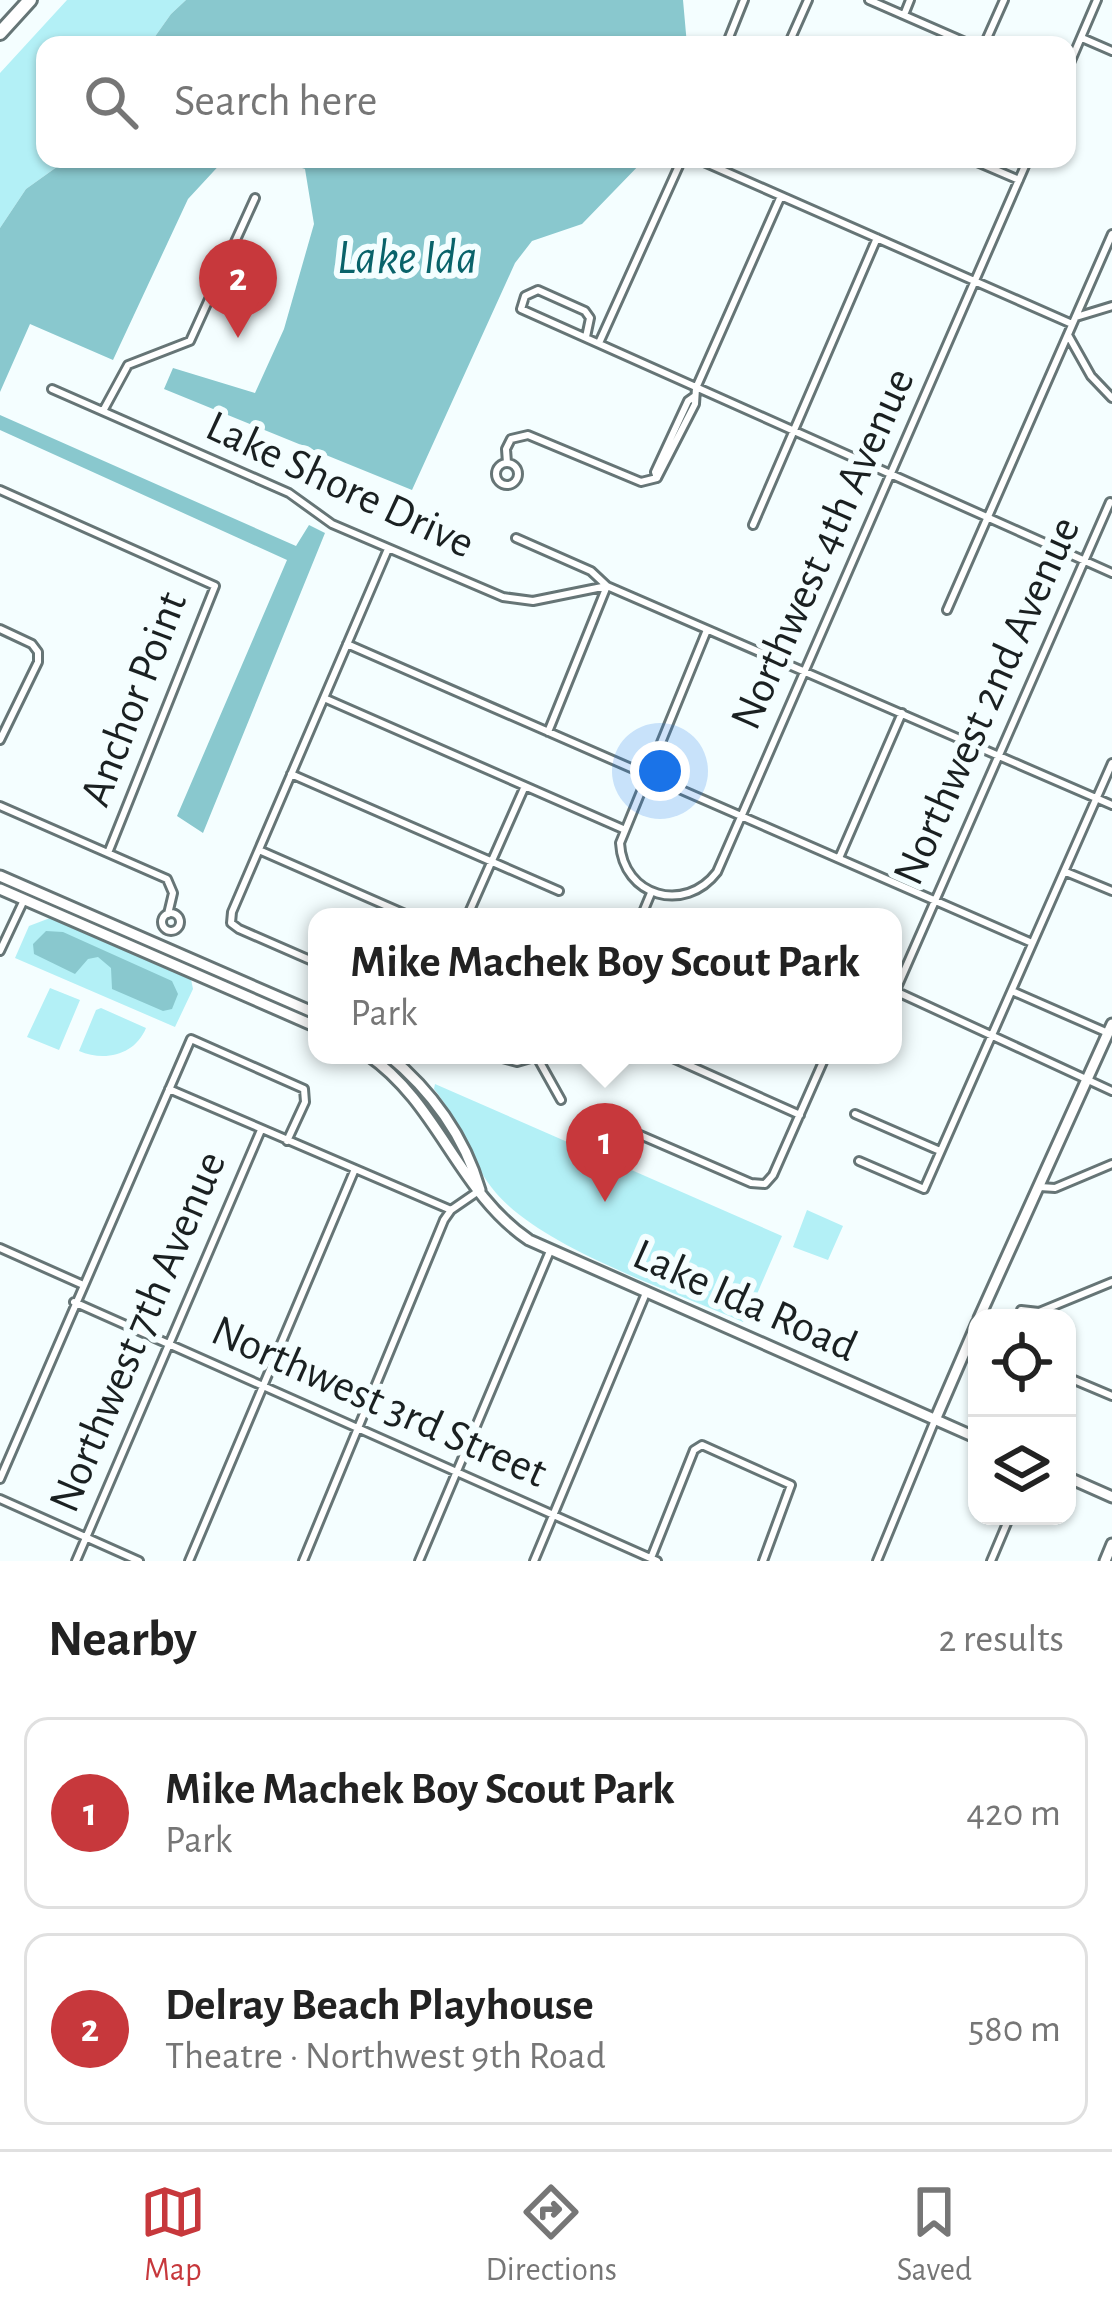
<!DOCTYPE html>
<meta charset="utf-8">
<style>
body{margin:0;font-family:"Alegreya Sans",sans-serif;background:#f6f6f6;color:#222}
.controls{position:absolute;right:36px;bottom:36px;display:grid;overflow:hidden;border-radius:24px;box-shadow:0 3px 9px #0004}
.controls button{width:108px;height:108px;display:grid;place-items:center;padding:0;border:0;border-bottom:3px solid #e0e0e0;background:#fff;color:#222;font:60px sans-serif}
.you{position:absolute;left:660px;top:771px;width:42px;height:42px;margin:-30px;border:9px solid #fff;border-radius:50%;background:#1a73e8;box-shadow:0 0 0 18px #1a73e833}
.badge{display:grid;place-items:center;width:78px;height:78px;border-radius:50%;background:#c7383c;color:#fff;font-size:39px;font-weight:700}
.pin{position:absolute;translate:-50% -99px;filter:drop-shadow(0 3px 6px #0008)}
.pin::after{content:'';position:absolute;top:63px;width:42px;height:36px;background:inherit;clip-path:polygon(0 0,100% 0,50% 100%)}
.popup{position:absolute;left:308px;top:908px;width:594px;height:156px;box-sizing:border-box;display:grid;place-content:center;border-radius:24px;background:#fff;filter:drop-shadow(0 3px 9px #0005);font-size:39px;white-space:nowrap;color:#767676}
.popup b{font-size:45px;color:#222}
.popup::after{content:'';position:absolute;left:50%;top:100%;margin-left:-24px;border:24px solid transparent;border-top-color:#fff}
.list{margin:0;padding:0;list-style:none}
h2{display:flex;justify-content:space-between;align-items:center;height:156px;margin:0;padding:0 48px;font-size:51px}
h2 small{font-size:39px;font-weight:400;color:#767676}
.list li{display:grid;grid-template-columns:78px 1fr auto;gap:36px;align-items:center;box-sizing:border-box;height:192px;margin:0 24px 24px;padding:0 24px;border:3px solid #e0e0e0;border-radius:24px}
.list b{display:block;font-size:45px;white-space:nowrap}
.list p{margin:0;font-size:39px;white-space:nowrap;color:#767676}
.list em{font-size:39px;font-style:normal;color:#767676}
.icon{flex:none;width:66px;height:66px;fill:none;stroke:currentColor;stroke-width:2;stroke-linecap:round;stroke-linejoin:round}
.map{position:relative;flex:none;width:1112px;height:1561px;overflow:hidden}
.search{position:absolute;background:#fff;box-shadow:0 3px 9px #0004;left:36px;right:36px;top:36px;height:132px;display:flex;align-items:center;gap:30px;box-sizing:border-box;padding:0 42px;border-radius:24px;color:#767676;font-size:45px}
.sheet{height:588px;background:#fff}
nav{display:flex;justify-content:space-around;align-items:center;box-sizing:border-box;height:168px;border-top:3px solid #e0e0e0;background:#fff;font-size:33px;color:#767676}
nav a{display:grid;justify-items:center;gap:6px}
nav .on{color:#c7383c}
.map>svg:first-child{display:block}
.green{fill:#b3f0f6}
.water{fill:#89c8ce}
.lines{fill:none;stroke-linecap:round;stroke-linejoin:round}
.street-casing{stroke:#667576;stroke-width:12}
.secondary-casing{stroke:#667576;stroke-width:15}
.highway-casing{stroke:#667576;stroke-width:18}
.street{stroke:#fff;stroke-width:6}
.secondary{stroke:#fff;stroke-width:9}
.highway{stroke:#fff;stroke-width:12}
.labels{text-anchor:middle;dominant-baseline:central;stroke-width:12;stroke-linejoin:round;paint-order:stroke}
.street-label{font-size:45px;fill:#1a2021;stroke:#f4feff}
.water-label{font-size:48px;font-style:italic;fill:#09636a;stroke:#f4feff}
</style>
<div class="map">
<svg width="1112" height="1561" viewBox="0 0 1112 1561">
<rect width="100%" height="100%" fill="#f4feff"/>
<path class="green" d="M67 0H186L171 14 149 45H45V159H68L26 189 0 228V73Z
M50 918 191 979 193 989 175 1027 15 958 29 926Z
M50 988 80 1000 59 1050 27 1037Z
M101 1008 146 1028C135 1055 105 1062 79 1051L96 1010Z
M435 1084 782 1236 748 1315 743 1322C673 1291 544 1249 496 1193 470 1162 460 1121 434 1089Z
M807 1210 843 1226 828 1260 793 1247Z"/>
<path class="water" d="M186 0H683L687 45H149L171 14Z
M68 159H225L188 199 113 360 30 324 0 392V228L26 189Z
M275 159H645L582 224 532 241 515 263 412 490 164 389 173 368 255 393 284 329 314 224 305 169Z
M0 415 296 546 309 525 325 533 203 833 177 816 287 560 0 430Z
M46 931 63 932 172 981 178 994 172 1009 163 1011 112 989 111 968 98 957 88 959 75 974 34 954 33 944Z"/>
<g class="lines">
<defs>
<path id="street" d="M869 0 972 45
M904 15 910 0
M1082 38 1112 51
M726 45 744 0
M788 45 808 0
M984 45 1004 0
M1067 70 1097 0
M697 159 1072 324
M970 159 1019 180
M1076 317 1112 306
M1068 335 1091 376 1112 398
M586 337 590 318 585 311 538 290 525 296 521 309 1112 573
M599 343 682 159
M52 389 289 493 332 524 503 597 533 601 607 586
M103 411 128 365 190 341 255 198
M507 463 506 449 511 439 528 435 641 482 657 478
M496 474a11 11 0 1 1 22 0a11 11 0 1 1-22 0Z
M657 478 695 404 696 388 781 196
M657 478 655 472 688 401 695 396
M0 490 215 586 108 853
M753 525 877 238
M516 538 591 571 607 586 1112 805
M947 610 1112 234
M0 629 32 644 38 652V662L0 740
M707 630 620 843C623 897 685 914 717 872L1028 159
M347 644 1032 943
M324 698 623 829
M548 732 607 586
M291 774 559 891
M0 806 167 879 173 893 168 914
M259 850 412 917
M839 858 902 713
M1066 872 1112 891
M162 922a9 9 0 1 1 18 0a9 9 0 1 1-18 0Z
M467 917 525 786
M641 917 651 893
M0 951 24 900
M317 963 239 929 231 923 232 912 388 549
M893 990 1112 1091
M1012 991 1108 1033
M895 992 1110 502
M491 1055 517 1062 541 1055
M666 1055 800 1115
M537 1057 561 1100
M169 1089 451 1210
M855 1114 940 1151
M617 1125 751 1183 765 1184 773 1175 826 1055
M859 1161 924 1189 1112 763
M1040 1187 1055 1188 1112 1164
M0 1248 81 1284
M74 1302 657 1561
M1021 1310 1039 1312 1112 1282
M1067 1377 1112 1396
M0 1479 191 1039 304 1089 305 1102 287 1141
M0 1499 139 1561
M651 1558 694 1450 702 1445 791 1485 763 1561
M76 1561 261 1130
M189 1561 355 1169
M303 1561 444 1220 451 1210 480 1190
M419 1561 550 1251
M534 1561 646 1293
M877 1561 935 1420
M991 1561 1010 1516"/>
<path id="secondary" d="M0 876 317 1014
M0 889 317 1027
M368 1055C439 1104 458 1192 529 1240L977 1438
M388 1055C431 1090 465 1137 480 1190
M979 1318 1112 1024
M935 1420 977 1323
M1067 1477 1112 1497
M1105 1561 1112 1544"/>
<path id="highway" d="M0 33 30 0"/>
</defs>
<use href="#street" class="street-casing"/>
<use href="#secondary" class="secondary-casing"/>
<use href="#highway" class="highway-casing"/>
<use href="#street" class="street"/>
<use href="#secondary" class="secondary"/>
<use href="#highway" class="highway"/>
</g>
<g class="labels">
<g class="street-label">
<text transform="translate(340 485) rotate(25)">Lake Shore Drive</text>
<text transform="translate(823 549) rotate(-66)">Northwest 4th Avenue</text>
<text transform="translate(134 699) rotate(-69)">Anchor Point</text>
<text transform="translate(987 701) rotate(-66)">Northwest 2nd Avenue</text>
<text transform="translate(745 1301) rotate(24)">Lake Ida Road</text>
<text transform="translate(138 1332) rotate(-67)">Northwest 7th Avenue</text>
<text transform="translate(379 1402) rotate(24)">Northwest 3rd Street</text>
</g>
<g class="water-label">
<text x="407" y="259">Lake Ida</text>
</g>
</g>
</svg>
<div class="controls">
<button><svg class="icon" aria-label="locate" viewBox="0 0 24 24"><circle cx="12" cy="12" r="6"/><path d="M12 2v4M12 18v4M2 12h4M18 12h4"/></svg></button>
<button><svg class="icon" aria-label="layers" viewBox="0 0 24 24"><path d="M12 4l9 5-9 5-9-5zM3 14l9 5 9-5"/></svg></button>
</div>
<div class="you"></div>
<div class="pin badge" style="left:605px;top:1202px">1</div>
<div class="popup"><b>Mike Machek Boy Scout Park</b>Park</div>
<div class="pin badge" style="left:238px;top:338px">2</div>
<div class="search"><svg class="icon" aria-label="search" viewBox="0 0 24 24"><circle cx="10" cy="10" r="6"/><path d="M15 15l6 6"/></svg>Search here</div>
</div>
<section class="sheet">
<h2>Nearby<small>2 results</small></h2>
<ul class="list">
<li><span class="badge">1</span><div><b>Mike Machek Boy Scout Park</b><p>Park</p></div><em>420 m</em></li>
<li><span class="badge">2</span><div><b>Delray Beach Playhouse</b><p>Theatre · Northwest 9th Road</p></div><em>580 m</em></li>
</ul>
</section>
<nav>
<a class="on"><svg class="icon" aria-label="map" viewBox="0 0 24 24"><path d="M3 6l6-2 6 2 6-2v14l-6 2-6-2-6 2zM9 4v14M15 6v14"/></svg>Map</a>
<a><svg class="icon" aria-label="directions" viewBox="0 0 24 24"><path d="M12 3l9 9-9 9-9-9zM9 14v-3h6M13 9l2 2-2 2"/></svg>Directions</a>
<a><svg class="icon" aria-label="saved" viewBox="0 0 24 24"><path d="M7 4h10v16l-5-4-5 4z"/></svg>Saved</a>
</nav>
